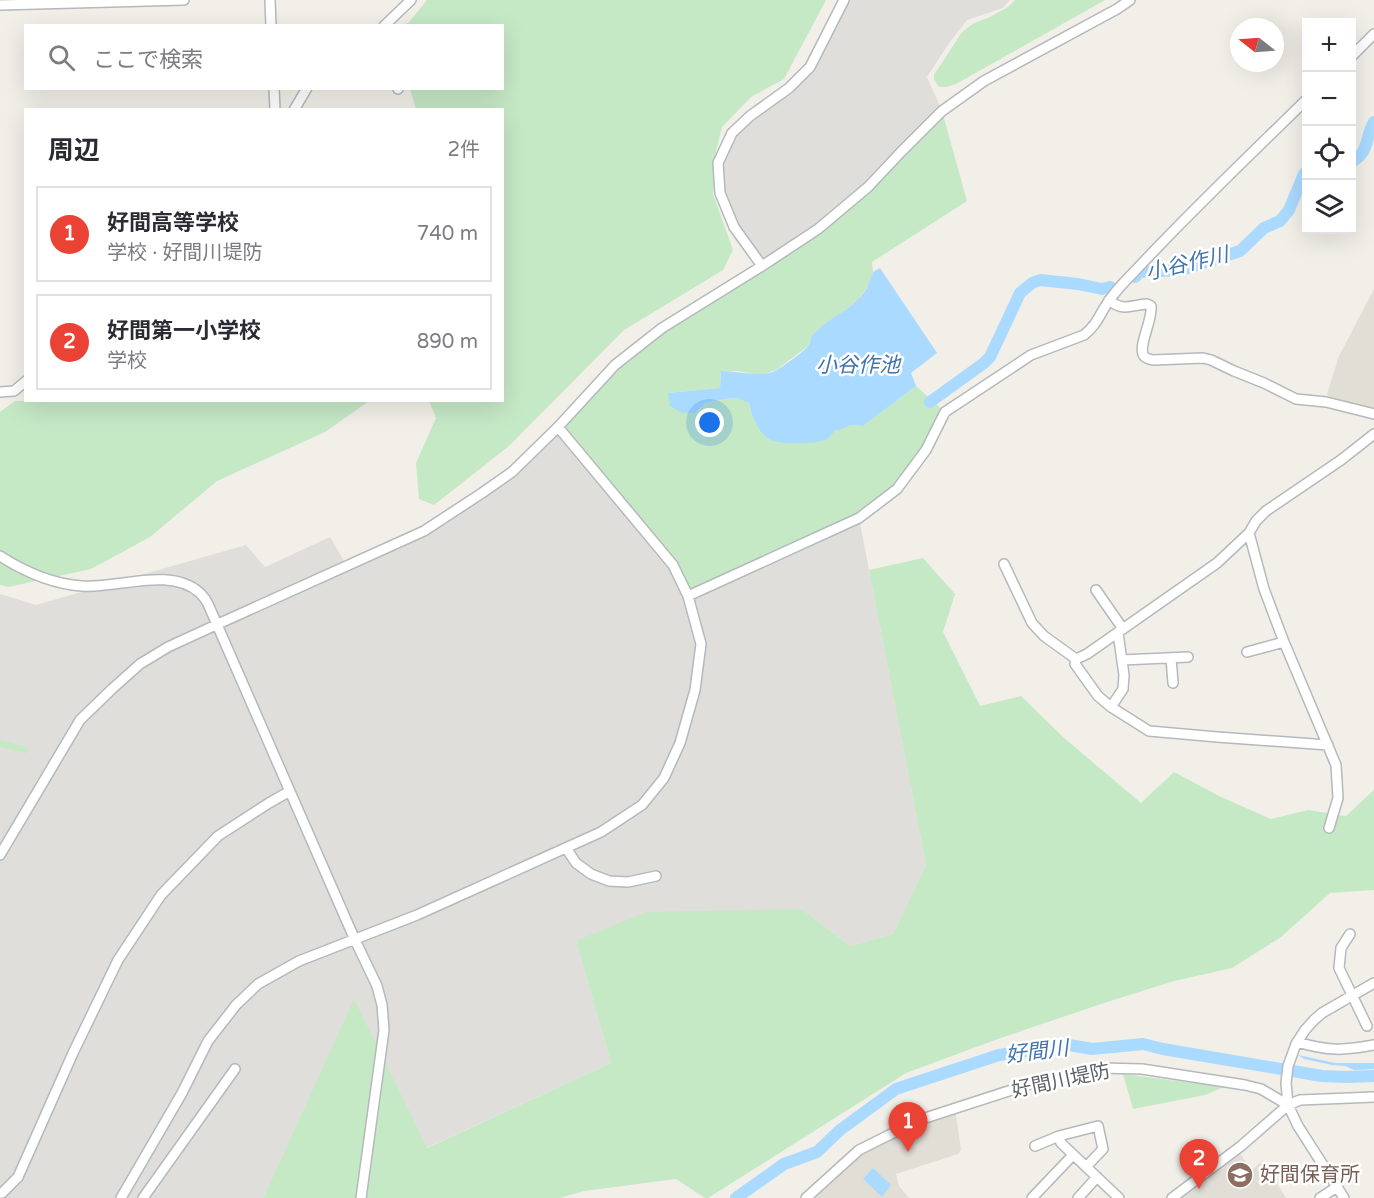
<!DOCTYPE html>
<html lang="ja">
<meta charset="utf-8">
<style>
body{margin:0;font-family:"Varela Round","Noto Sans JP",sans-serif;background:#f7f7f7;color:#2b2b33}
.controls{position:absolute;right:18px;top:18px;display:grid;overflow:hidden;border-radius:0px;box-shadow:0 6px 24px #0002}
.controls button{width:54px;height:54px;display:grid;place-items:center;padding:0;border:0;border-bottom:2px solid #e1e1e2;background:#fff;color:#2b2b33;font:30px sans-serif}
.compass{position:absolute;left:1230px;top:18px;width:54px;height:54px;border-radius:50%;background:#fff;box-shadow:0 6px 24px #0002;rotate:287deg}
.you{position:absolute;left:710px;top:423px;width:21px;height:21px;margin:-15px;border:4px solid #fff;border-radius:50%;background:#1a73e8;box-shadow:0 0 0 9px #1a73e833}
.badge{display:grid;place-items:center;width:39px;height:39px;border-radius:50%;background:#ea4335;color:#fff;font-size:20px;font-weight:700}
.pin{position:absolute;translate:-50% -50px;filter:drop-shadow(0 2px 3px #0008)}
.pin::after{content:'';position:absolute;top:32px;width:21px;height:18px;background:inherit;clip-path:polygon(0 0,100% 0,50% 100%)}
.list{margin:0;padding:0;list-style:none}
h2{display:flex;justify-content:space-between;align-items:center;height:78px;margin:0;padding:0 24px;font-size:26px}
h2 small{font-size:20px;font-weight:400;color:#7c7c81}
.list li{display:grid;grid-template-columns:39px 1fr auto;gap:18px;align-items:center;box-sizing:border-box;height:96px;margin:0 12px 12px;padding:0 12px;border:2px solid #e1e1e2;border-radius:0px}
.list b{display:block;font-size:22px;white-space:nowrap}
.list p{margin:0;font-size:20px;white-space:nowrap;color:#7c7c81}
.list em{font-size:20px;font-style:normal;color:#7c7c81}
.icon{flex:none;width:33px;height:33px;fill:none;stroke:currentColor;stroke-width:2;stroke-linecap:round;stroke-linejoin:round}
.map{position:relative;flex:none;width:1374px;height:1198px;overflow:hidden}
.search{position:absolute;background:#fff;box-shadow:0 6px 24px #0002;left:24px;top:24px;width:480px;height:66px;display:flex;align-items:center;gap:15px;box-sizing:border-box;padding:0 21px;border-radius:0px;color:#7c7c81;font-size:22px}
.panel{position:absolute;background:#fff;box-shadow:0 6px 24px #0002;left:24px;top:108px;width:480px;height:294px;border-radius:0px}
.map>svg:first-child{display:block}
.industrial{fill:#e0deda}
.education{fill:#e1ded6}
.green{fill:#c5e8c5}
.water{fill:#aadaff}
.lines{fill:none;stroke-linecap:round;stroke-linejoin:round}
.river{stroke:#aadaff;stroke-width:12}
.minor-casing{stroke:#b5b8bc;stroke-width:12}
.minor{stroke:#fff;stroke-width:9}
.labels{text-anchor:middle;dominant-baseline:central;stroke-width:5;stroke-linejoin:round;paint-order:stroke}
.street-label{font-size:20px;fill:#5f6368;stroke:#fff}
.education-label{font-size:20px;fill:#785e54;stroke:#fff;text-anchor:start}
.water-label{font-size:21px;font-style:italic;fill:#4174aa;stroke:#fff}
</style>
<div class="map">
<svg width="1374" height="1198" viewBox="0 0 1374 1198">
<rect width="100%" height="100%" fill="#f1efe8"/>
<path class="industrial" d="M844 0H1010L1003 8 967 20 949 43 927 77 942 111 868 187 762 266 720 193 718 163 732 133 810 67Z
M558 427 859 518 926 865 893 934 850 946 802 909 576 941 611 1063 426 1148 354 1000 263 1198H0V594L36 605 246 545 265 567 330 537 347 566 482 493Z"/>
<path class="education" d="M1374 289V412L1332 401 1327 394 1339 356Z
M955 1108 961 1150 958 1154 896 1174 899 1186 909 1198H807L859 1150Z
M1239 1152 1251 1170 1263 1161 1286 1198H1177Z"/>
<path class="green" d="M427 0H826L784 79 751 97 722 127 716 151 713 194 733 250 723 270 624 330 509 446 434 505 419 499 416 463 436 418 429 401 502 400V110L416 109 410 89 502 88V26H403L410 21Z
M1015 0H1105L956 84 946 87H939L934 80V75L962 32 974 23 990 17 1008 7Z
M942 111 967 201 872 262 873 272 871 282 858 300 812 336 808 346 776 370 760 375 738 371H721L720 388 668 393 695 413 705 403 725 399 737 398 749 403 750 410 835 430H840L849 425 863 426 916 386 945 412 897 489 859 518 688 596 673 565 558 427 615 365 818 229Z
M15 401H369L325 432 217 481 150 537 91 569 8 587 0 585V412Z
M923 558 955 594 943 632 980 706 1021 696 1064 738 1141 803 1174 772 1221 797 1271 819 1308 810 1346 816 1374 790V890L1330 893 1281 937 1232 968 1174 981 1104 1003 995 1040 906 1073 708 1198H705L676 1179 584 1191 560 1198H263L354 999 427 1148 611 1063 576 941 646 912 802 909 850 946 893 934 926 865 869 570Z
M0 740 26 747 29 751 25 753 0 747Z
M1123 1074 1224 1087 1205 1095 1133 1109Z"/>
<path class="water" d="M880 268 937 353 911 373 916 386 863 426 850 425 840 430H835C832 434 829 438 825 440 815 444 778 445 769 439 759 433 751 415 749 403L737 398 725 399 705 403 695 413H682L670 406 668 393 720 388 721 371C739 371 758 378 775 371 781 368 805 351 808 346 810 344 810 340 811 337 813 334 818 330 821 327 842 310 866 303 873 272Z
M1298 1055 1335 1063H1374V1069L1354 1070 1345 1066 1332 1065 1304 1059Z
M873 1168 891 1185 882 1197 863 1179Z"/>
<g class="lines">
<path class="river" d="M1352 162C1371 150 1364 139 1374 122
M1135 277 1140 272 1181 270 1240 251 1264 228 1280 221 1289 210 1304 174 1306 172
M930 402 984 363 990 357 1020 293 1032 283 1040 280 1078 284 1102 289 1110 287
M736 1198 784 1164 817 1152 840 1130 877 1103 896 1089 911 1084 999 1055 1069 1045 1092 1049 1143 1044 1163 1049 1322 1076 1347 1077 1374 1076"/>
<defs>
<path id="minor" d="M270 0 271 26
M0 5 184 0
M384 26 411 0
M1352 56 1374 34
M274 88 275 110
M398 88V89
M294 110 307 88
M762 266 734 227 720 193 718 163 732 133 750 116 789 88 810 67 844 0
M1109 300C1123 312 1131 305 1147 304L1151 306C1153 320 1137 347 1144 356 1146 359 1150 359 1153 360L1203 358 1211 360 1234 371 1264 383 1296 399 1326 402 1374 414
M0 392 14 391 26 381
M1249 533 1264 589 1284 642 1336 765 1338 798 1329 828
M0 556C25 572 51 584 82 586 117 589 170 566 200 593 203 596 206 600 208 604L355 940 377 986 382 1005 384 1030 361 1198
M1004 564 1032 623 1044 636 1076 659 1087 654 1217 563 1249 533 1256 521 1266 511 1341 460 1374 434
M1096 590 1123 629
M688 596 859 518 897 489 926 450 945 412 1031 355 1084 335C1099 323 1100 312 1111 298 1118 288 1126 280 1135 271 1190 212 1249 156 1306 100
M1247 652 1284 642
M1171 658 1173 683
M1076 659 1075 664 1098 696 1111 707 1149 731 1217 737 1328 745
M1122 660 1188 657
M1111 707 1123 689 1124 675 1118 633
M566 848 576 863 591 874 609 881 628 882 656 876
M0 855 80 720 112 689 140 664 168 647 218 624 424 531 482 493 512 472 558 427 615 365 662 328 762 266 818 229 868 187 901 152 942 111 984 81 1117 9 1130 0
M1350 934 1341 948 1339 968 1367 1026
M1297 1042C1328 1051 1343 1051 1374 1045
M1059 1136 1061 1143 1119 1198
M1035 1146 1059 1136 1098 1126 1103 1149 1086 1167
M0 1193H2L18 1177 73 1053 118 960 161 895 218 836 269 803 290 791
M121 1198 182 1093 208 1041 236 1005 258 984 299 961 417 915 601 832 642 805 664 778 680 743 695 690 701 644 688 596 673 565 558 427
M143 1198 235 1069
M806 1198 859 1150 919 1120 1027 1085 1101 1068 1142 1069 1245 1085 1261 1089 1288 1105
M1032 1198 1073 1155
M1078 1198 1097 1177
M1172 1198 1241 1146 1288 1105 1300 1100 1374 1097
M1320 1198 1337 1187
M1344 1198 1298 1126 1288 1105 1286 1083 1288 1066 1296 1044 1305 1030 1314 1020 1322 1013 1374 983"/>
</defs>
<use href="#minor" class="minor-casing"/>
<use href="#minor" class="minor"/>
</g>
<defs>
<symbol id="school-disc" viewBox="-11 -11 22 22"><circle r="9.5" fill="#8d6e63" stroke="#fff"/><path d="M0-5L7-2L0 1L-7-2ZM-4 1L0 2.5L4 1V4Q0 6-4 4Z" fill="#fff"/></symbol>
</defs>
<g fill-rule="evenodd">
<use href="#school-disc" x="1225" y="1160" width="30" height="30"/>
</g>
<g class="labels">
<g class="street-label">
<text transform="translate(1061 1081) rotate(-12)">好間川堤防</text>
</g>
<g class="education-label">
<text x="1260" y="1175">好間保育所</text>
</g>
<g class="water-label">
<text transform="translate(1187 264) rotate(-13)">小谷作川</text>
<text x="858" y="365">小谷作池</text>
<text transform="translate(1037 1052) rotate(-7)">好間川</text>
</g>
</g>
</svg>
<div class="controls">
<button>+</button>
<button>−</button>
<button><svg class="icon" aria-label="locate" viewBox="0 0 24 24"><circle cx="12" cy="12" r="6"/><path d="M12 2v4M12 18v4M2 12h4M18 12h4"/></svg></button>
<button><svg class="icon" aria-label="layers" viewBox="0 0 24 24"><path d="M12 4l9 5-9 5-9-5zM3 14l9 5 9-5"/></svg></button>
</div>
<svg class="compass" viewBox="-18 -18 36 36"><path d="M0-13l5 13h-10z" fill="#e53935"/><path d="M0 13l5-13h-10z" fill="#7c7c81"/></svg>
<div class="you"></div>
<div class="pin badge" style="left:908px;top:1152px">1</div>
<div class="pin badge" style="left:1199px;top:1189px">2</div>
<div class="search"><svg class="icon" aria-label="search" viewBox="0 0 24 24"><circle cx="10" cy="10" r="6"/><path d="M15 15l6 6"/></svg>ここで検索</div>
<section class="panel">
<h2>周辺<small>2件</small></h2>
<ul class="list">
<li><span class="badge">1</span><div><b>好間高等学校</b><p>学校 · 好間川堤防</p></div><em>740 m</em></li>
<li><span class="badge">2</span><div><b>好間第一小学校</b><p>学校</p></div><em>890 m</em></li>
</ul>
</section>
</div>
